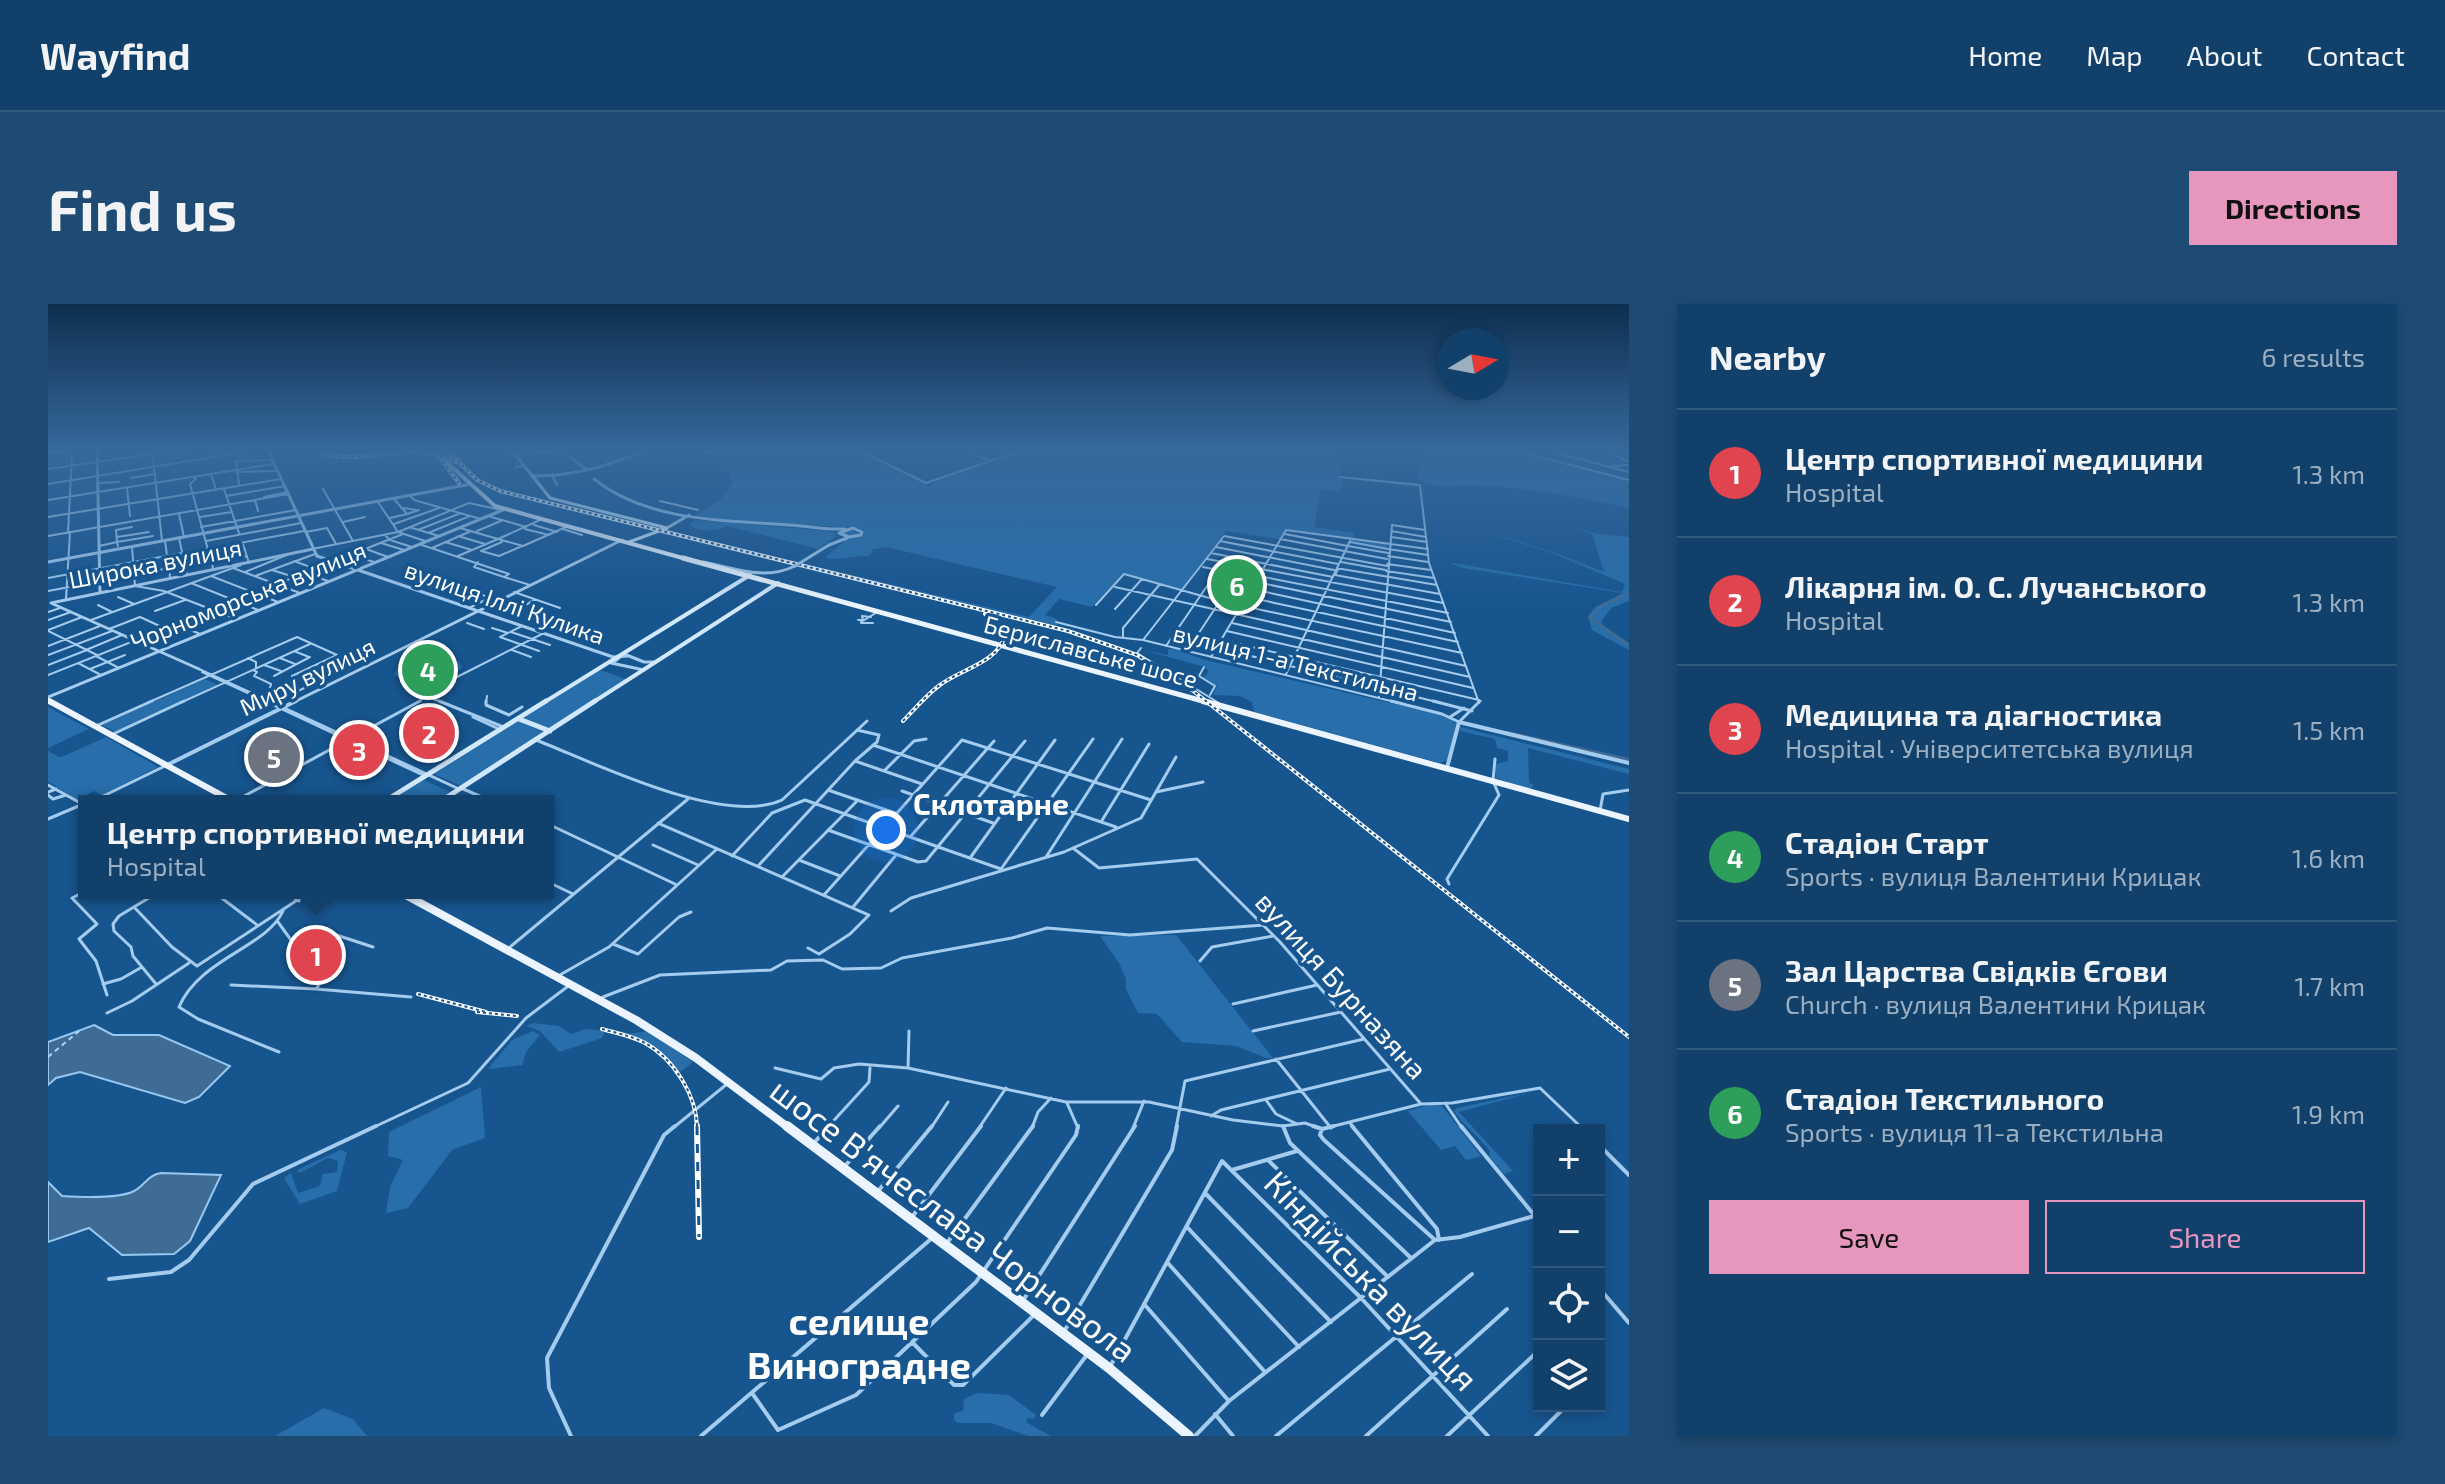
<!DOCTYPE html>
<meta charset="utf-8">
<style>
body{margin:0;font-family:"Exo 2",sans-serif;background:#1e4b73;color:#f1f3f6}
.controls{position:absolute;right:24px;bottom:24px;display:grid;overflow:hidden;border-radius:0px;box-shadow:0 4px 12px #0003}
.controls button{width:72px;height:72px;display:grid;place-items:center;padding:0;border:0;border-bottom:2px solid #30597e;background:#11406b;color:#f1f3f6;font:40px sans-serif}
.compass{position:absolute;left:1389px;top:24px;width:72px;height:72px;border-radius:50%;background:#11406b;box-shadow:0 4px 12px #0003;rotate:80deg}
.you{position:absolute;left:838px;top:526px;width:28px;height:28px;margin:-20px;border:6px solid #fff;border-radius:50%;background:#1a73e8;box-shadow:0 0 0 12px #1a73e833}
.badge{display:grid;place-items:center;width:52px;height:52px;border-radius:50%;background:#e797bd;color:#fff;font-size:26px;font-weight:700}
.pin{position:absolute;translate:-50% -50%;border:4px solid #fff;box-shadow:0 2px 8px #0006}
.popup{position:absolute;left:30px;top:491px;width:476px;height:104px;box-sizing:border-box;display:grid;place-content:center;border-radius:0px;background:#11406b;filter:drop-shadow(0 2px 6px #0005);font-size:26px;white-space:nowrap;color:#9cafc1}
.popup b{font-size:30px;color:#f1f3f6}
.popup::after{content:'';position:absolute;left:50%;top:100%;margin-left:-16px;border:16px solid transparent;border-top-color:#11406b}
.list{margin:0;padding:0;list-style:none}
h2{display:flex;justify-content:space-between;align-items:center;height:104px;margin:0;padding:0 32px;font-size:34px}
h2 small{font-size:26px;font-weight:400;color:#9cafc1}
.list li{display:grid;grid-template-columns:52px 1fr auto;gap:24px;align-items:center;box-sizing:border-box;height:128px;padding:0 32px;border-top:2px solid #30597e}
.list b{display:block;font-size:30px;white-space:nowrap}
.list p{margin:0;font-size:26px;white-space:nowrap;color:#9cafc1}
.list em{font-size:26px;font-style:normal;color:#9cafc1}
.actions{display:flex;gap:16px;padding:24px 32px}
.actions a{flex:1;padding:18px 0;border:2px solid #e797bd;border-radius:0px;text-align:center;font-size:28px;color:#e797bd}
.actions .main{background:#e797bd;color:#111}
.icon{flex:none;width:44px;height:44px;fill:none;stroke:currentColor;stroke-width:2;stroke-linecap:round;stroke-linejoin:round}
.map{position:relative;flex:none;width:1581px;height:1132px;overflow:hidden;border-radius:0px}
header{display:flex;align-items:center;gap:48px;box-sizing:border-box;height:112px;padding:0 40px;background:#11406b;border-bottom:2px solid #30597e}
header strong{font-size:38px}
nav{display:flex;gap:44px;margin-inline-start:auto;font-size:28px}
.intro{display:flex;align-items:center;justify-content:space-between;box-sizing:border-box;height:192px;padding:0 48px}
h1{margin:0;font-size:56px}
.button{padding:20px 36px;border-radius:0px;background:#e797bd;color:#111;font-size:28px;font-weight:700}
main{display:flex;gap:48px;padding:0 48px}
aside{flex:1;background:#11406b;border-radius:0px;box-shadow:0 4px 12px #0003}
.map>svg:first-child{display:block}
.green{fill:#276eab}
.water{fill:#3f6c95;stroke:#96c8f2;stroke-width:2}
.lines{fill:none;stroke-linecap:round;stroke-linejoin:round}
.canal-far1{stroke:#3f6c95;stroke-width:3}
.canal{stroke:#3f6c95;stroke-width:4}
.ferry{stroke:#b0d6f6;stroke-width:2;stroke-dasharray:5 4;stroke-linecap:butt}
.pedestrian-far1{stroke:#a4ccef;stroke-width:2}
.pedestrian{stroke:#a4ccef;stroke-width:3}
.minor-far2{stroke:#a4ccef;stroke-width:2}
.minor-far1{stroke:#a4ccef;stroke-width:3}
.minor{stroke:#a4ccef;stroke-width:4}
.tertiary-far1{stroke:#a4ccef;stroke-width:3}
.tertiary{stroke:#a4ccef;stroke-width:4}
.secondary-far2{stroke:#d1e7fb;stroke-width:3}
.secondary-far1{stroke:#d1e7fb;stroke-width:4}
.secondary{stroke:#d1e7fb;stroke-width:5}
.primary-far4{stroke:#ecf5ff;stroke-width:4}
.primary-far3{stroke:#ecf5ff;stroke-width:5}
.primary-far2{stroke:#ecf5ff;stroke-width:6}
.primary-far1{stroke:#ecf5ff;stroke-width:8}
.primary{stroke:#ecf5ff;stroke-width:10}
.rail-far1-casing{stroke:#fff;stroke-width:4}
.rail-casing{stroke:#fff;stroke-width:6}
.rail-far1{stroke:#17558f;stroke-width:2;stroke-dasharray:3;stroke-linecap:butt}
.rail{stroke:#17558f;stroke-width:3;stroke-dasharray:9;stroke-linecap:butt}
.tertiary-bridge{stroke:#a4ccef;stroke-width:3}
.labels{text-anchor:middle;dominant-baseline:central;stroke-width:7;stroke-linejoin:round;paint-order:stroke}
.far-street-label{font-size:24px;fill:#fff;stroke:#17558f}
.street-label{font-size:28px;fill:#fff;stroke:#17558f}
.neighbourhood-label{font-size:30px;font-weight:bold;fill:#fff;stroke:#17558f}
.near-street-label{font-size:34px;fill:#fff;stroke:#17558f}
.near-quarter-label{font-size:38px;font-weight:bold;fill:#fff;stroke:#17558f}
</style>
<header>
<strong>Wayfind</strong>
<nav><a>Home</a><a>Map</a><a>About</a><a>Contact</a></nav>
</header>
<div class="intro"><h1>Find us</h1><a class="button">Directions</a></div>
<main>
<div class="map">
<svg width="1581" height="1132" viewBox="0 0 1581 1132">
<rect width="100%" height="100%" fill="#17558f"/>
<path class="green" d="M115 144H214L180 150 175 147 159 154 156 149 139 152 140 156 107 160 106 147Z
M656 144H802L881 182 896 173 981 144H1288L1292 172 1369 180 1372 182 1373 189 1370 183 1294 174 1293 188 1273 185 1266 223 1306 229 1305 236 1339 240V244L1303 238 1304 235 1239 225 1231 235 1178 227 1133 286 1075 270 1044 303 1011 295 997 311 1009 315 1008 319 1011 321H1005L763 261 981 313 1009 283 838 243 822 246 825 247 821 252C806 251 791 257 777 254L798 235 805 234 793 229 803 225 813 229 808 234 816 230V226L809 224 689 217 646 211 671 197 685 178 680 168 667 166 681 156 664 153 667 150 650 146Z
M1386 144H1457L1581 176V204C1536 193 1473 183 1427 181 1402 180 1391 186 1369 175L1370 161 1377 146Z
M646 216 769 226 785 228 789 232 770 245 679 222C664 230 651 226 640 222Z
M1413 220 1505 248 1556 268 1544 230 1527 223 1550 230 1581 233V297L1563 304 1553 318 1556 324 1581 339V346L1544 326 1540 312 1548 303 1575 289 1415 264 1399 258 1574 288 1577 281 1575 279 1504 249Z
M1124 344 1157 356 1399 412 1408 420 1400 456 1392 459 1206 408 1204 398 1192 392 1165 391 1169 382 1153 373 1158 372 1160 367 1157 363 1095 346 1120 351V346Z
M403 356 412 358 414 363C404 378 359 382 346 370 356 352 385 357 403 356Z
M552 366 578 375 413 482 386 470Z
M157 375 170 381 67 428 54 421Z
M0 403 41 425 0 444Z
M1412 423 1581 465V470L1480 444 1481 479 1486 481 1482 485 1448 474V460L1460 457V447L1449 444 1447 435 1412 427Z
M58 433 110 463 54 491 46 487 28 496 0 477V447L11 453 16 452Z
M376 476 402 488 388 497H341Z
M1128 631 1225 754H1218L1188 742 1134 738 1109 710 1090 709 1078 685V675L1071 659 1052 632Z
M485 719 511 722 523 730 538 725 557 727 554 734 511 748 492 727 478 722Z
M485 727 492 731 478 748 474 761 440 765 464 736Z
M601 727 645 758 632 768 614 749 580 730Z
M433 783 437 834 404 846 360 904 338 909 342 883 355 856 340 852 341 828Z
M1485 788 1411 808 1465 867 1456 870 1441 852 1442 847C1430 832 1417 823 1406 807L1409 804Z
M1386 799 1394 802 1433 852 1418 856 1407 842 1393 846 1360 807Z
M292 846 299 848 289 887 252 900 236 874 243 869 250 889 272 882 275 870 289 868 290 857 280 854 252 869 249 866Z
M929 1089 961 1091 988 1111 985 1115 980 1114 978 1118 1003 1132H980L943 1119H910L906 1116V1109L915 1107 916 1095Z
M276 1104 305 1115 319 1132H227Z"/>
<path class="water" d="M46 721 65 731H111L182 762 151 793 137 799 32 768 8 774 0 781V738Z
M113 869 173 871 142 937 126 950 74 951 41 924 0 938V878L14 892C30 893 71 895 86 887 97 881 100 871 113 869Z"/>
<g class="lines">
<path class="canal-far1" d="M1581 289 1549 304 1542 314 1581 341"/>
<path class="canal" d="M1460 429 1581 456"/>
<path class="ferry" d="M0 753 31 727"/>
<path class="pedestrian-far1" d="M388 396 396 399"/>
<path class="pedestrian" d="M391 397 453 422"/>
<path class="minor-far2" d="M104 144 114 237
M639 144 667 150
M806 144 878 179 980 144
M908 144 941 156
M1457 144 1581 176
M1489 144 1581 168
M1555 144 1581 158
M1578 144 1581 145
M462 147 517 149
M1566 162 1581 161
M467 163 476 162
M0 165 104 150
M188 168 230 167
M163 170 168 186
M504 171 509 181
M145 173 148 175 142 180 165 264
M1291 173 1372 181 1381 259 1431 399
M83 174 106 170
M50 179 71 178
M0 180 220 144
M191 181 188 157 223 156
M79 184 82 212
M176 185 191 229
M275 185 305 237
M178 192 237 182
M362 192 366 196 433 215
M216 193 240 188
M0 196 225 160
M207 196 210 207
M612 197 650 206
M330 198 350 228 377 237
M356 204 368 206
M131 210 136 233
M359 210 371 206
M440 212 478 223
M0 213 233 175
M152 213 184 208
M342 214 359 210 346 195
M295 218 317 213
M346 220 391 204
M486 221 509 228
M84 223 68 226 69 238 105 232
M153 223 248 206
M361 223 391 232
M412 224 450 235 492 216
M477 225 501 231
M515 225 534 231
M370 226 413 209
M429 227 455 216
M1343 227 1378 233
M258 228 279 224 288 240
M20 229 24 151
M380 229 422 212
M1237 230 1300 242
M337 231 342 236 364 243
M0 232 241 190
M410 232 437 240
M69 233 101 228
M1343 233 1379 238
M131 234 139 271
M1232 235 1339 255
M117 236 119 252
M158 237 253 219
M1172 237 1290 260
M397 238 424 246
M454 238 433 247 451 252 474 242
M1302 238 1340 245
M333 239 356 246
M195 240 201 259
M371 240 461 270 456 273 482 281
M51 242 69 238 70 242
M1300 242 1340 249
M84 243 87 282 116 287 188 315
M1168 243 1286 266
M384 244 421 228
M159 245 256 227
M264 245 350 228 421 199 453 206
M318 245 340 253
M1340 245 1380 251
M1163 249 1285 273
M121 251 122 275
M304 251 326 258
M162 252 197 245
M410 252 450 235 475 242 518 223
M1340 252 1380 258
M1159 255 1395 299
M246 257 265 264
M163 258 199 252
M430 258 426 263 456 273
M1293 258 1338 266
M1339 260 1383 266
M1155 263 1210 274
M185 264 252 289
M224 266 243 272
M1338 267 1386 274
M197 268 241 250
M257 269 280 277
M163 272 230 298
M207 272 267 250
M1211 272 1400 309
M0 274 134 249
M1208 278 1403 318
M143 279 210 306
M253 279 281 268
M373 280 431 299
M1389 281 1294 265H1290L1287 271 1392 290
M1067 283 1418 362
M1204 285 1407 329
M0 287 137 261
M466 288 512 304
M432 289 440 294
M70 293 86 300
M1199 293 1410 338
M18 295 22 228
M50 301 64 308
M1048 301 1076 270 1172 297 1414 349
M421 304 445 292
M469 305 487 296
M1067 305 1094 275
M107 307 137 296
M0 308 12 304
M0 316 23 308
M43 316 193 261
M810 316H815L814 312 823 313
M813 318 831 307
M1008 318 1067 333 1095 336 1351 399
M419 319 436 325
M813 319H825
M1184 319 1422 373
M128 320 152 330
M444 324 460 329
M61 325 92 313 116 324
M0 326 34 313
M0 327 49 351
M1179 327 1425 384
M463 328 502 341
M123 331 157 317
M1075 332V324L1112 280
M452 333 491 347
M452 333 474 322
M1095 336 1176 232 1339 262
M1174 336 1431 396
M0 342 52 322
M1118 342 1170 266
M1093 344 1089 349 1171 399
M1168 344 1242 361
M38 346 74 331
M464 346 483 353
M246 347 261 353
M1139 347 1172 297
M0 351 64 327
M48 352 71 364
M1163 353 1238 226 1380 245
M200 354 208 358V364
M232 354 247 360
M276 358 291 364
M30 359 53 371
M0 361 39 346
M216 361 233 367
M1242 362 1393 399
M1156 363 1151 372 1167 382 1162 391
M42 365 77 351
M151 365 226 399
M205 366 209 368 206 372 223 380 222 384 241 392
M154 368 221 399
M1238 370 1302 237
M0 371 355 230
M226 372 262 353
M244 390 293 366
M378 392 388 396
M1331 394 1344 221 1377 226
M99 399 249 333 289 351 244 372
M132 399 262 340
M368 399 403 376 496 329
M438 399 439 392"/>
<path class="minor-far1" d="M217 397 375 471
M221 397 411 485
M438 397V401L461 411 474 403
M1343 397 1394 410 1411 418 1432 397
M1385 397 1424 407
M425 413 453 426
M1402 413 1416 404
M48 422 104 397
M63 431 136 397
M488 436C547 459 675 523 734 496L819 417
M825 441 1068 523
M807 457 874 480
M836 467 866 437 878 435
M0 481 36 501
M413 484 443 497
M780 486 847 509
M854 487 945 519
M0 488 8 485
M1108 488 1155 478
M0 491 5 495 18 491
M55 492 64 497
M45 497 117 462
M187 497 372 397
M1552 507 1555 490 1581 486
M0 515 33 501
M1053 518 1101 440
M610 519 821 611 802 630 771 650 760 644
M500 520 627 580
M780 526 870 558 878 557 977 437
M863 532 946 437
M605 541 650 561
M1025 544 1051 564 1149 555 1232 638 1373 800 1404 799 1492 784 1534 824
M684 552 724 509 757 496 953 565 1045 435
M998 553 1074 435
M922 554 1007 436
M751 556 792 572
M710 562 807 457 829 438 831 431 809 426
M734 573 810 496
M500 578 525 590
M1401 580 1399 575 1451 491 1445 477 1447 455
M36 588 24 594 49 620 31 635 48 657 59 691
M41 589H45
M167 589 209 621
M238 589 251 597
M776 591 914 436 1103 496
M86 603 124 643 149 662 260 589
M805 603 848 551
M843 607 863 594 1016 548 1093 514 1128 453
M230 618 248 643 273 626 325 643
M565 640 590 650 631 613 643 608
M248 643 265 666 279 669 289 654
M462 643 640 495
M1152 657 1164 643 1225 632
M279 669 268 685 363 693
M510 672 561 643 669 545
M55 680 73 675 94 663
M108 680 85 652 83 643 66 627 65 620 71 612 109 589
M183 681 268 685
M555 693 612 671 723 666 739 657 775 656 794 665 833 664 854 654 964 634 999 624 1082 631 1216 621
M1185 700 1269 681
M59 709 84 697 141 659
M1205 727 1293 708
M231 748 150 715 131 703C151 655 219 643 235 607
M1228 755 1283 824
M727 764 773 775 786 764 811 760 860 764 1018 798H1101L1185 816 1235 822 1257 819 1271 824
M860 764 861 727
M1218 796 1228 810 1249 820
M1019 799 1030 824
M1397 799 1414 824
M1163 812 1173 806 1342 765
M1302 819 1306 824
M324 824 420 779 478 714 519 683
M625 824 679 780
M779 824 821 778 822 764
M831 824 850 802
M883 824 900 798
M931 824 958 784
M984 824 990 808 1003 794
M1085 824 1096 797
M1128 824 1137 777 1316 735
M1278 824 1373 800"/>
<path class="minor" d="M1235 822 1242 839 1363 954
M1265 822 1274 825 1286 822
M1304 822 1389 925 1391 936
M1413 822 1491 917
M1532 822 1536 826
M1274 825 1272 831 1276 836 1387 936
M765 840 781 822
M1551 841 1581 871
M1220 856 1340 973
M797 862 832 822
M1184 866 1249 847
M831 886 884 822
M1157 889 1283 1018
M864 913 933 822
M1139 923 1251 1043
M899 939 985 822
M1119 958 1217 1068
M61 975 123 968 141 956 205 880 328 822
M1551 984 1581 1019
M976 995 1087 822
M1096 1000 1180 1096
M1017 1026 1124 846 1129 822
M864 1038 906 1081H915L985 1012
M1063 1061 1174 857 1313 994 1440 1132
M704 1089 730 1126 808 1091 928 978 1028 831 1030 822
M1167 1110 1185 1132
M994 1111 1038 1052
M523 1132 501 1084 499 1054 616 831 627 822
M653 1132 883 935
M1147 1132 1181 1097 1387 936 1412 933 1486 912
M1228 1132 1424 970
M1318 1132 1459 1005
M1399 1132 1487 1050
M1488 1132 1518 1102"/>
<path class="tertiary-far1" d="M49 144 52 288
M219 144 269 252 565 353 580 352
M510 144 539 166
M484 172C531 172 561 161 604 144
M546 175C600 218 676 216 742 221 760 222 778 226 797 225
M619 224 641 211
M805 224 814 228 813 231 801 233 791 229Z
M781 241 799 234
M0 258 423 180
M655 258C687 264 716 277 747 262
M3 299 265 245
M5 300 151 365
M567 357 576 350 596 358H606
M563 359 596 366
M0 393 457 205
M244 399 574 236"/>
<path class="tertiary" d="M119 461 248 397
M1399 464 1411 418 1581 459"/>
<path class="secondary-far2" d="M454 144 466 149 502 194 619 224 581 238"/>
<path class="secondary-far1" d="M495 399 702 271
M544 399 730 279"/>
<path class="secondary" d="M471 415 502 427
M337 497 498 397
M393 497 547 397"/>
<path class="primary-far4" d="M383 144 447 202 642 256
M0 148 31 144"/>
<path class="primary-far3" d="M635 254 1162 399
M0 397 4 399"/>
<path class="primary-far2" d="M1 397 184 497
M1155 397 1581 515"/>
<path class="primary-far1" d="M354 589 588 716 648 754 741 824"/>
<path class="primary" d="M739 822 1061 1064 1141 1132"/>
<defs>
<path id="rail-far1" d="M271 144 274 150C320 161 365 135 408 158
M397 144 429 176 452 187 1020 327 1089 351 1144 386 1581 733
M391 153 411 179
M855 417C867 405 878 391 892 381 913 365 949 359 957 332L952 321 937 310
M370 690 438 708
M429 708 469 712
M554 725C568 729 584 732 597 739 626 755 649 792 649 824"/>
<path id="rail" d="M649 822 651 933"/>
</defs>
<use href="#rail-far1" class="rail-far1-casing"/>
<use href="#rail" class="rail-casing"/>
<use href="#rail-far1" class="rail-far1"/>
<use href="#rail" class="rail"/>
<path class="tertiary-bridge" d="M747 262 781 241"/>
</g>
<linearGradient id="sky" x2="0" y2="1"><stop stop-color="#0d2f4f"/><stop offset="0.48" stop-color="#36689b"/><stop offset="1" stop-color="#36689b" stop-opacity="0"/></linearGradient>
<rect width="1581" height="302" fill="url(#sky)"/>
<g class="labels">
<g class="far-street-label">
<text transform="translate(107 259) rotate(-11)">Широка вулиця</text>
<text transform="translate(200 291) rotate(-22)">Чорноморська вулиця</text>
<text transform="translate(457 298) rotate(19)">вулиця Іллі Кулика</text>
<text transform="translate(1043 347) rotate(15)">Бериславське шосе</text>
<text transform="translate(1248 358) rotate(14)">вулиця 1-а Текстильна</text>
<text transform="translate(259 372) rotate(-26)">Миру вулиця</text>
</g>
<g class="street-label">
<text transform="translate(1294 681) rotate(48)">вулиця Бурназяна</text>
</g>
<g class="neighbourhood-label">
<text x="943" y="499">Склотарне</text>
</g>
<g class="near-street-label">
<text transform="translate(906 915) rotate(37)">шосе В'ячеслава Чорновола</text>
<text transform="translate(1324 976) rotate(46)">Кіндійська вулиця</text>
</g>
<g class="near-quarter-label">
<text x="811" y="1016">селище<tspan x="811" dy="44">Виноградне</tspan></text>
</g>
</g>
</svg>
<div class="controls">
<button>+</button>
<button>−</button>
<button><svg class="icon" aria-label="locate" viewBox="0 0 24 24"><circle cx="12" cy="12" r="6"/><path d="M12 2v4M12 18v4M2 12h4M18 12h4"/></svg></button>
<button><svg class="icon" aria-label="layers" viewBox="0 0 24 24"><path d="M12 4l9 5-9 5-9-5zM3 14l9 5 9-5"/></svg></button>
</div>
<svg class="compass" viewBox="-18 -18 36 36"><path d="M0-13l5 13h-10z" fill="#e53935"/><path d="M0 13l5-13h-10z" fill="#9cafc1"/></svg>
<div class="you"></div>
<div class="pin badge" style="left:268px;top:651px;background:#e0444e">1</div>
<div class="popup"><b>Центр спортивної медицини</b>Hospital</div>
<div class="pin badge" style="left:381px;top:429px;background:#e0444e">2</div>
<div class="pin badge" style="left:311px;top:446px;background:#e0444e">3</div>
<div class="pin badge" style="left:380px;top:366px;background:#2e9e5b">4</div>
<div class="pin badge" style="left:226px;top:453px;background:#6b7280">5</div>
<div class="pin badge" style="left:1189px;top:281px;background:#2e9e5b">6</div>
</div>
<aside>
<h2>Nearby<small>6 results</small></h2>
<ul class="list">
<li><span class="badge" style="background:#e0444e">1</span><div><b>Центр спортивної медицини</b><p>Hospital</p></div><em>1.3 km</em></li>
<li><span class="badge" style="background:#e0444e">2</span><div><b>Лікарня ім. О. С. Лучанського</b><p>Hospital</p></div><em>1.3 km</em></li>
<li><span class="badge" style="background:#e0444e">3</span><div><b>Медицина та діагностика</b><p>Hospital · Університетська вулиця</p></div><em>1.5 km</em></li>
<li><span class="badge" style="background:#2e9e5b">4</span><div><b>Стадіон Старт</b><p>Sports · вулиця Валентини Крицак</p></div><em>1.6 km</em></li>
<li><span class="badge" style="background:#6b7280">5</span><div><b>Зал Царства Свідків Єгови</b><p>Church · вулиця Валентини Крицак</p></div><em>1.7 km</em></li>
<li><span class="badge" style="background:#2e9e5b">6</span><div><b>Стадіон Текстильного</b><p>Sports · вулиця 11-а Текстильна</p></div><em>1.9 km</em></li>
</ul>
<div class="actions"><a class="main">Save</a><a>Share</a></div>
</aside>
</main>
